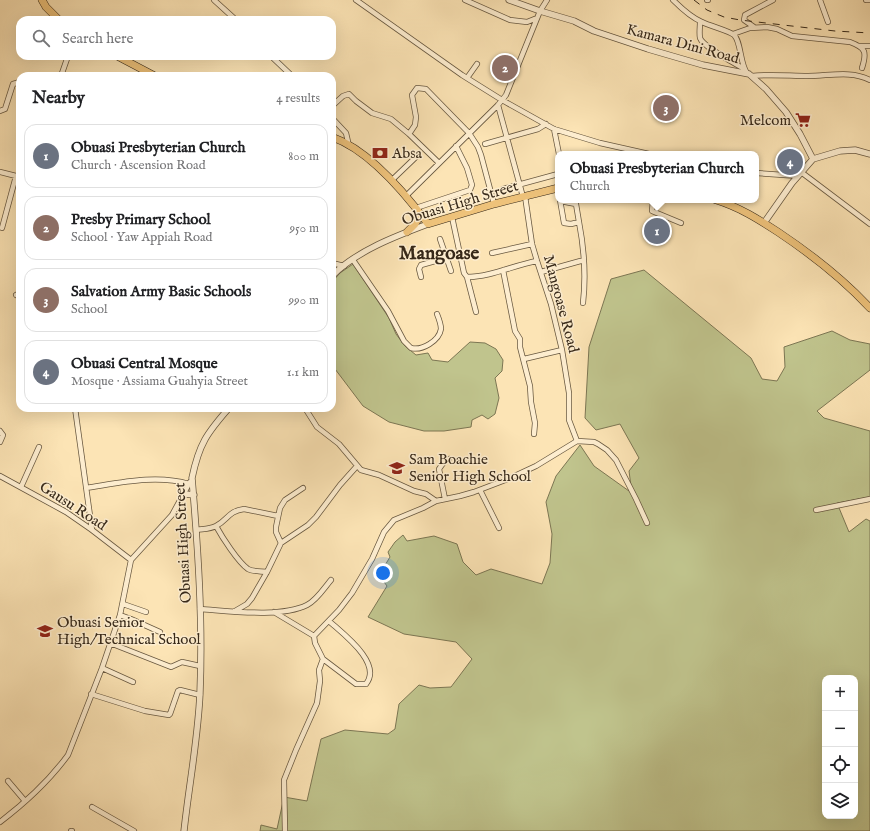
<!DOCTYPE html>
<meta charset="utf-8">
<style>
body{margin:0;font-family:"IM FELL English",serif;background:#f6f6f6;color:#202124}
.controls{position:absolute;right:12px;bottom:12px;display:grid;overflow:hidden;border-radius:8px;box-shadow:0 4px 16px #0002}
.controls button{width:36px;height:36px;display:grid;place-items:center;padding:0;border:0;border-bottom:1px solid #e0e0e0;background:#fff;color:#202124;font:20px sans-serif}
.you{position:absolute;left:383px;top:573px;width:14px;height:14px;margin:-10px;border:3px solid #fff;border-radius:50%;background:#1a73e8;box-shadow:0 0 0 6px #1a73e833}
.badge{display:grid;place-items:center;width:26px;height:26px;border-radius:50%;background:#8f2418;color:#fff;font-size:13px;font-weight:700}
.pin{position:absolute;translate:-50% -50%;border:2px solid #fff;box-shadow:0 1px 4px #0006}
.popup{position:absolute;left:555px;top:151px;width:204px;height:52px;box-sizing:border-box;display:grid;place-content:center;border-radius:8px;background:#fff;filter:drop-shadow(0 1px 3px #0005);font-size:13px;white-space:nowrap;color:#757577}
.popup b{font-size:15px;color:#202124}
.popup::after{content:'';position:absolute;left:50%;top:100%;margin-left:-8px;border:8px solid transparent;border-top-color:#fff}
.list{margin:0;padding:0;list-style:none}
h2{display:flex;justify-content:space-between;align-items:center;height:52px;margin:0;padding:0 16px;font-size:17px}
h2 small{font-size:13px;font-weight:400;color:#757577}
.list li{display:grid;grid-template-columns:26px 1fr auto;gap:12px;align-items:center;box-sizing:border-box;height:64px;margin:0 8px 8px;padding:0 8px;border:1px solid #e0e0e0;border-radius:12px}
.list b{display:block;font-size:15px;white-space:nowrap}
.list p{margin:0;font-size:13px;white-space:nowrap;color:#757577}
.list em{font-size:13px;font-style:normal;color:#757577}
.icon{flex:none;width:22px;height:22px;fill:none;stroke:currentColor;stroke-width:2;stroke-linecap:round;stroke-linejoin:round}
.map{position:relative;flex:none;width:870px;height:831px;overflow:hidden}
.search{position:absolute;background:#fff;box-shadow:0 4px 16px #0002;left:16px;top:16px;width:320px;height:44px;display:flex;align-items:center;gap:10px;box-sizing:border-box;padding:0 14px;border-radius:12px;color:#757577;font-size:15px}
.panel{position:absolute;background:#fff;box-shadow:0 4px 16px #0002;left:16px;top:72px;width:320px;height:340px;border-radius:12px}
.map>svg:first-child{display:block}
.green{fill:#c0c48d;stroke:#7c7653;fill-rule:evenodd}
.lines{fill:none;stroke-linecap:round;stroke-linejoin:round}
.minor-casing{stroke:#685840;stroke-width:6}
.tertiary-casing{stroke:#685840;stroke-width:7}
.primary-casing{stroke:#372919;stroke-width:8}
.minor{stroke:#fdedcf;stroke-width:4.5}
.tertiary{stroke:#fdedcf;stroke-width:5.5}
.primary{stroke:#eec27a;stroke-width:7}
.rail{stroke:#372919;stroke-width:1;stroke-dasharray:7 7;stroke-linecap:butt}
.labels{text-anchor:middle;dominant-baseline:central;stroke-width:3;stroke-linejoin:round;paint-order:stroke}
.street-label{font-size:15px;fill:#372919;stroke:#fdedcf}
.poi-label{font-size:15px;fill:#372919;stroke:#fdedcf;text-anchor:start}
.district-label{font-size:19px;font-weight:bold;fill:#372919;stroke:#fdedcf}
</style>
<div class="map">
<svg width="870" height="831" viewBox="0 0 870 831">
<rect width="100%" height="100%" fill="#fce4b5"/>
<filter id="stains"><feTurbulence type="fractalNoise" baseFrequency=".005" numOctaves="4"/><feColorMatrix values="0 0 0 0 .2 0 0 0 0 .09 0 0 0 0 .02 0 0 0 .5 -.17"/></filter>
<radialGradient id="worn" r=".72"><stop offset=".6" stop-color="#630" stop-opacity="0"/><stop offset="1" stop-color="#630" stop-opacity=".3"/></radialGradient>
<path class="green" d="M353 264 389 318 396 334 405 346 416 355 428 353 432 360 448 362 470 342 485 343 496 349 503 360 502 371 495 378 499 398 495 414 488 419 482 415 472 420 471 427 444 431H424L389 422 363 406 332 365V282L340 273Z
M644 270 751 358 762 379 777 381 785 367 784 347 832 331 850 340 870 344V370L817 411 824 418 870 431V497L837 503 849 532 866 519 870 521V831H260L261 825 277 829 284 797 307 801 321 739 345 730 388 734 395 729 399 704 419 685 430 688 451 687 472 659 456 642 404 634 368 617 387 586 379 575 390 557 388 552 395 542 403 535 407 541 434 536 457 544 463 562 476 575 491 569 542 584 550 563 552 534 546 502 556 476 580 445 594 466 629 491 631 486 629 471 639 458 620 424 596 430 585 418 589 347 611 279ZM825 678H855V816H825Z"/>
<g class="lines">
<defs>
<path id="minor" d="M214 0 236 20
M356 0 462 75 502 100 554 129 600 143 649 154
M465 0 510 20 527 22 537 18
M673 0C681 8 692 18 702 22 710 26 729 31 734 35 741 41 740 64 747 73
M707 0H708
M820 0 828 22
M866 0H870
M700 22C700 27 699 33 700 38 703 47 735 63 744 69
M754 27 744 20 745 15 773 0
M733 34 750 28 767 27 777 29 792 36 850 42C866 48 867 52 862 68
M859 46H870
M271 56 292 76
M61 76 68 56
M752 76C771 74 790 76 808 76 829 76 851 70 870 80
M467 78 477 64
M498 105 523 197
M332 106 343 96 349 94 356 101 372 113 391 119 409 134
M0 111 5 109 13 84 20 82
M332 118 346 133 349 146
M554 129 559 154
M485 144 538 129 546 124
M439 163 409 134 415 125 416 117 412 95 417 88 426 89 469 133 478 147 481 155 494 204
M0 172 20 177
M801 172 870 224
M756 173 798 176
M392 180 417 156
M503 189 558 174
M406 196 498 105 506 95 540 11 547 0
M525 196 532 244 537 261 551 304 562 350 569 393V420L577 441
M560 200 564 223 571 224 579 222C584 248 586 277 583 303
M653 200 652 211 681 223
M560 201 576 204 579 222
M416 208 470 190 472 185 467 168 456 146
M452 217 464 273 467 277C491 277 514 265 537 261
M2 228 16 176
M440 239 451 271
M492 253 532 244
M353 260 388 311 404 341 411 348C422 351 439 341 441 329 441 324 439 319 437 314
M332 263 344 266
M503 270 515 331 520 339V347L530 386 531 402 535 423 534 434
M541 272 584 260
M421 277 419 269 421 265 460 254
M467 277 476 312
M16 295 20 293
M524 359 562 350
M75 408 92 530
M305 408 317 427 339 444 361 470 379 475 414 491 426 494 436 501
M0 431 3 435 0 442
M0 476 66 512 92 530 131 560
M21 487 39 447
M86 488C119 483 156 474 189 484
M480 490 499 528
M445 499 439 469 444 462 449 459
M816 510 870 499
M216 526C222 537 238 562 248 569 253 572 262 571 267 572
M197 530C203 529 210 529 216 526 228 520 228 511 244 509L278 516
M281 543 276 532V527L280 508 285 500 303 488
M131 560 172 515 190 482
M123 604 146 612
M200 609C230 611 281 618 307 605 317 600 324 588 331 580
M235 611 247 604 252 598 267 572 281 543 308 525 316 517 340 485 357 466
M274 612 314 636 315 643 323 659 319 670 320 681 317 703 296 750 284 780 285 831
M120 615 131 619 160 632
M314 636 339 610 352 593 372 559 384 532 394 520 423 508 436 501 460 496 474 492 508 479 536 466 577 441 594 442 598 444 607 450 616 460 636 499 647 523
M110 643 171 667 182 662 200 666
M323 659 356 684H366C383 663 342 633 329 621
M102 668 133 682
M91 694 145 711 169 715 170 714 178 691 180 690 200 695
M8 781 25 801
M92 807 134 831
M0 822C25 803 49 781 68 755L102 668 120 615 131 560
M71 831H72"/>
<path id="tertiary" d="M509 0 540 11 574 21 594 31 648 49 703 65 749 74 766 89 786 112 800 134 813 159
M764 223 792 183 813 159 840 151 855 150 870 154
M332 276C356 251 396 236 428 224
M185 494 194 495
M184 831C189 785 198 739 200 693 203 621 198 549 192 478 199 444 207 433 229 408"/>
<path id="primary" d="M42 0 46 7 59 20
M117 56 155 76
M332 137C369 150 405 193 428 224L494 204 558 188
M716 200C739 207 758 219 778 232 811 254 843 279 870 308
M407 232 415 224 421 214"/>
</defs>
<use href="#minor" class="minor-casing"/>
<use href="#tertiary" class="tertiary-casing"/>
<use href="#primary" class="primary-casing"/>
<use href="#minor" class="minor"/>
<use href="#tertiary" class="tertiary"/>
<use href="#primary" class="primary"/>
<path class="rail" d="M694 0 707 10 724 17 740 20 835 31 870 33"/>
</g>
<defs>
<symbol id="supermarket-bare" viewBox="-9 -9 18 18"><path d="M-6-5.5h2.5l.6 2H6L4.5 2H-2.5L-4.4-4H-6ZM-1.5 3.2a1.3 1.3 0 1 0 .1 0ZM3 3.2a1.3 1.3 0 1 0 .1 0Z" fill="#8f2418" stroke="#fdedcf" stroke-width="2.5" paint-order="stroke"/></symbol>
<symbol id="bank-bare" viewBox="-9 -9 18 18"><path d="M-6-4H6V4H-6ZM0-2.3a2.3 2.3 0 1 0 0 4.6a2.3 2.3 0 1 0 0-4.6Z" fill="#8f2418" stroke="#fdedcf" stroke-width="2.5" paint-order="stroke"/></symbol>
<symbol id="school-bare" viewBox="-9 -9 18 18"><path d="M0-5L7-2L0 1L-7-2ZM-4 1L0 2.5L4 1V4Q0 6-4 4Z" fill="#8f2418" stroke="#fdedcf" stroke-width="2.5" paint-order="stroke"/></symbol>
</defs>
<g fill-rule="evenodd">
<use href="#supermarket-bare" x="792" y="109" width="22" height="22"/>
<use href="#bank-bare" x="369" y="142" width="22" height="22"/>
<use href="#school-bare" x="386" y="457" width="22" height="22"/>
<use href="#school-bare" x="34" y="620" width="22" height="22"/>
</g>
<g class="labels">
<g class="street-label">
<text transform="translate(683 44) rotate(15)">Kamara Dini Road</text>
<text transform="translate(460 203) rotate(-17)">Obuasi High Street</text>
<text transform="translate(561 304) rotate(75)">Mangoase Road</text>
<text transform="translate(73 506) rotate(33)">Gausu Road</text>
<text transform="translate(183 543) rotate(-93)">Obuasi High Street</text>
</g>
<g class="poi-label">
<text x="791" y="120" text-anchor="end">Melcom</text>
<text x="392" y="153">Absa</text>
<text x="409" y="459">Sam Boachie<tspan x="409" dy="17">Senior High School</tspan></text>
<text x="57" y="622">Obuasi Senior<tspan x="57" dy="17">High/Technical School</tspan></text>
</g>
<g class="district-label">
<text x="439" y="254">Mangoase</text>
</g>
</g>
<rect width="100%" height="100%" filter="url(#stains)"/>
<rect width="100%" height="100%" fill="url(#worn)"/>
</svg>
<div class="controls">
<button>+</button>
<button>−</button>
<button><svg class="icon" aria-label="locate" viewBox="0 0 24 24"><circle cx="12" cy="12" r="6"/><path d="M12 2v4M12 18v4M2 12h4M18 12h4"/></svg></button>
<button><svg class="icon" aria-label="layers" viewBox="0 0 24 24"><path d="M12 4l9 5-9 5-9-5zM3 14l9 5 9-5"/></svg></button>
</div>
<div class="you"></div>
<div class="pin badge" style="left:657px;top:231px;background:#6b7280">1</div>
<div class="popup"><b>Obuasi Presbyterian Church</b>Church</div>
<div class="pin badge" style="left:505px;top:68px;background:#8d6e63">2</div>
<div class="pin badge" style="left:666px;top:108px;background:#8d6e63">3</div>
<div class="pin badge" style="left:790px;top:162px;background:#6b7280">4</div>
<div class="search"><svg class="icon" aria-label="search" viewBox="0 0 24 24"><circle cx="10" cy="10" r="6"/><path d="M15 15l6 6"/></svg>Search here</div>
<section class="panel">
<h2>Nearby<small>4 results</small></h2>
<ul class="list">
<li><span class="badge" style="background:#6b7280">1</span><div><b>Obuasi Presbyterian Church</b><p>Church · Ascension Road</p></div><em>800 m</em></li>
<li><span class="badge" style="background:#8d6e63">2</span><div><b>Presby Primary School</b><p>School · Yaw Appiah Road</p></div><em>950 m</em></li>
<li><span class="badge" style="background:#8d6e63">3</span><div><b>Salvation Army Basic Schools</b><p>School</p></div><em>990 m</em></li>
<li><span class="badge" style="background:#6b7280">4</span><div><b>Obuasi Central Mosque</b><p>Mosque · Assiama Guahyia Street</p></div><em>1.1 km</em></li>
</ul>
</section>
</div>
